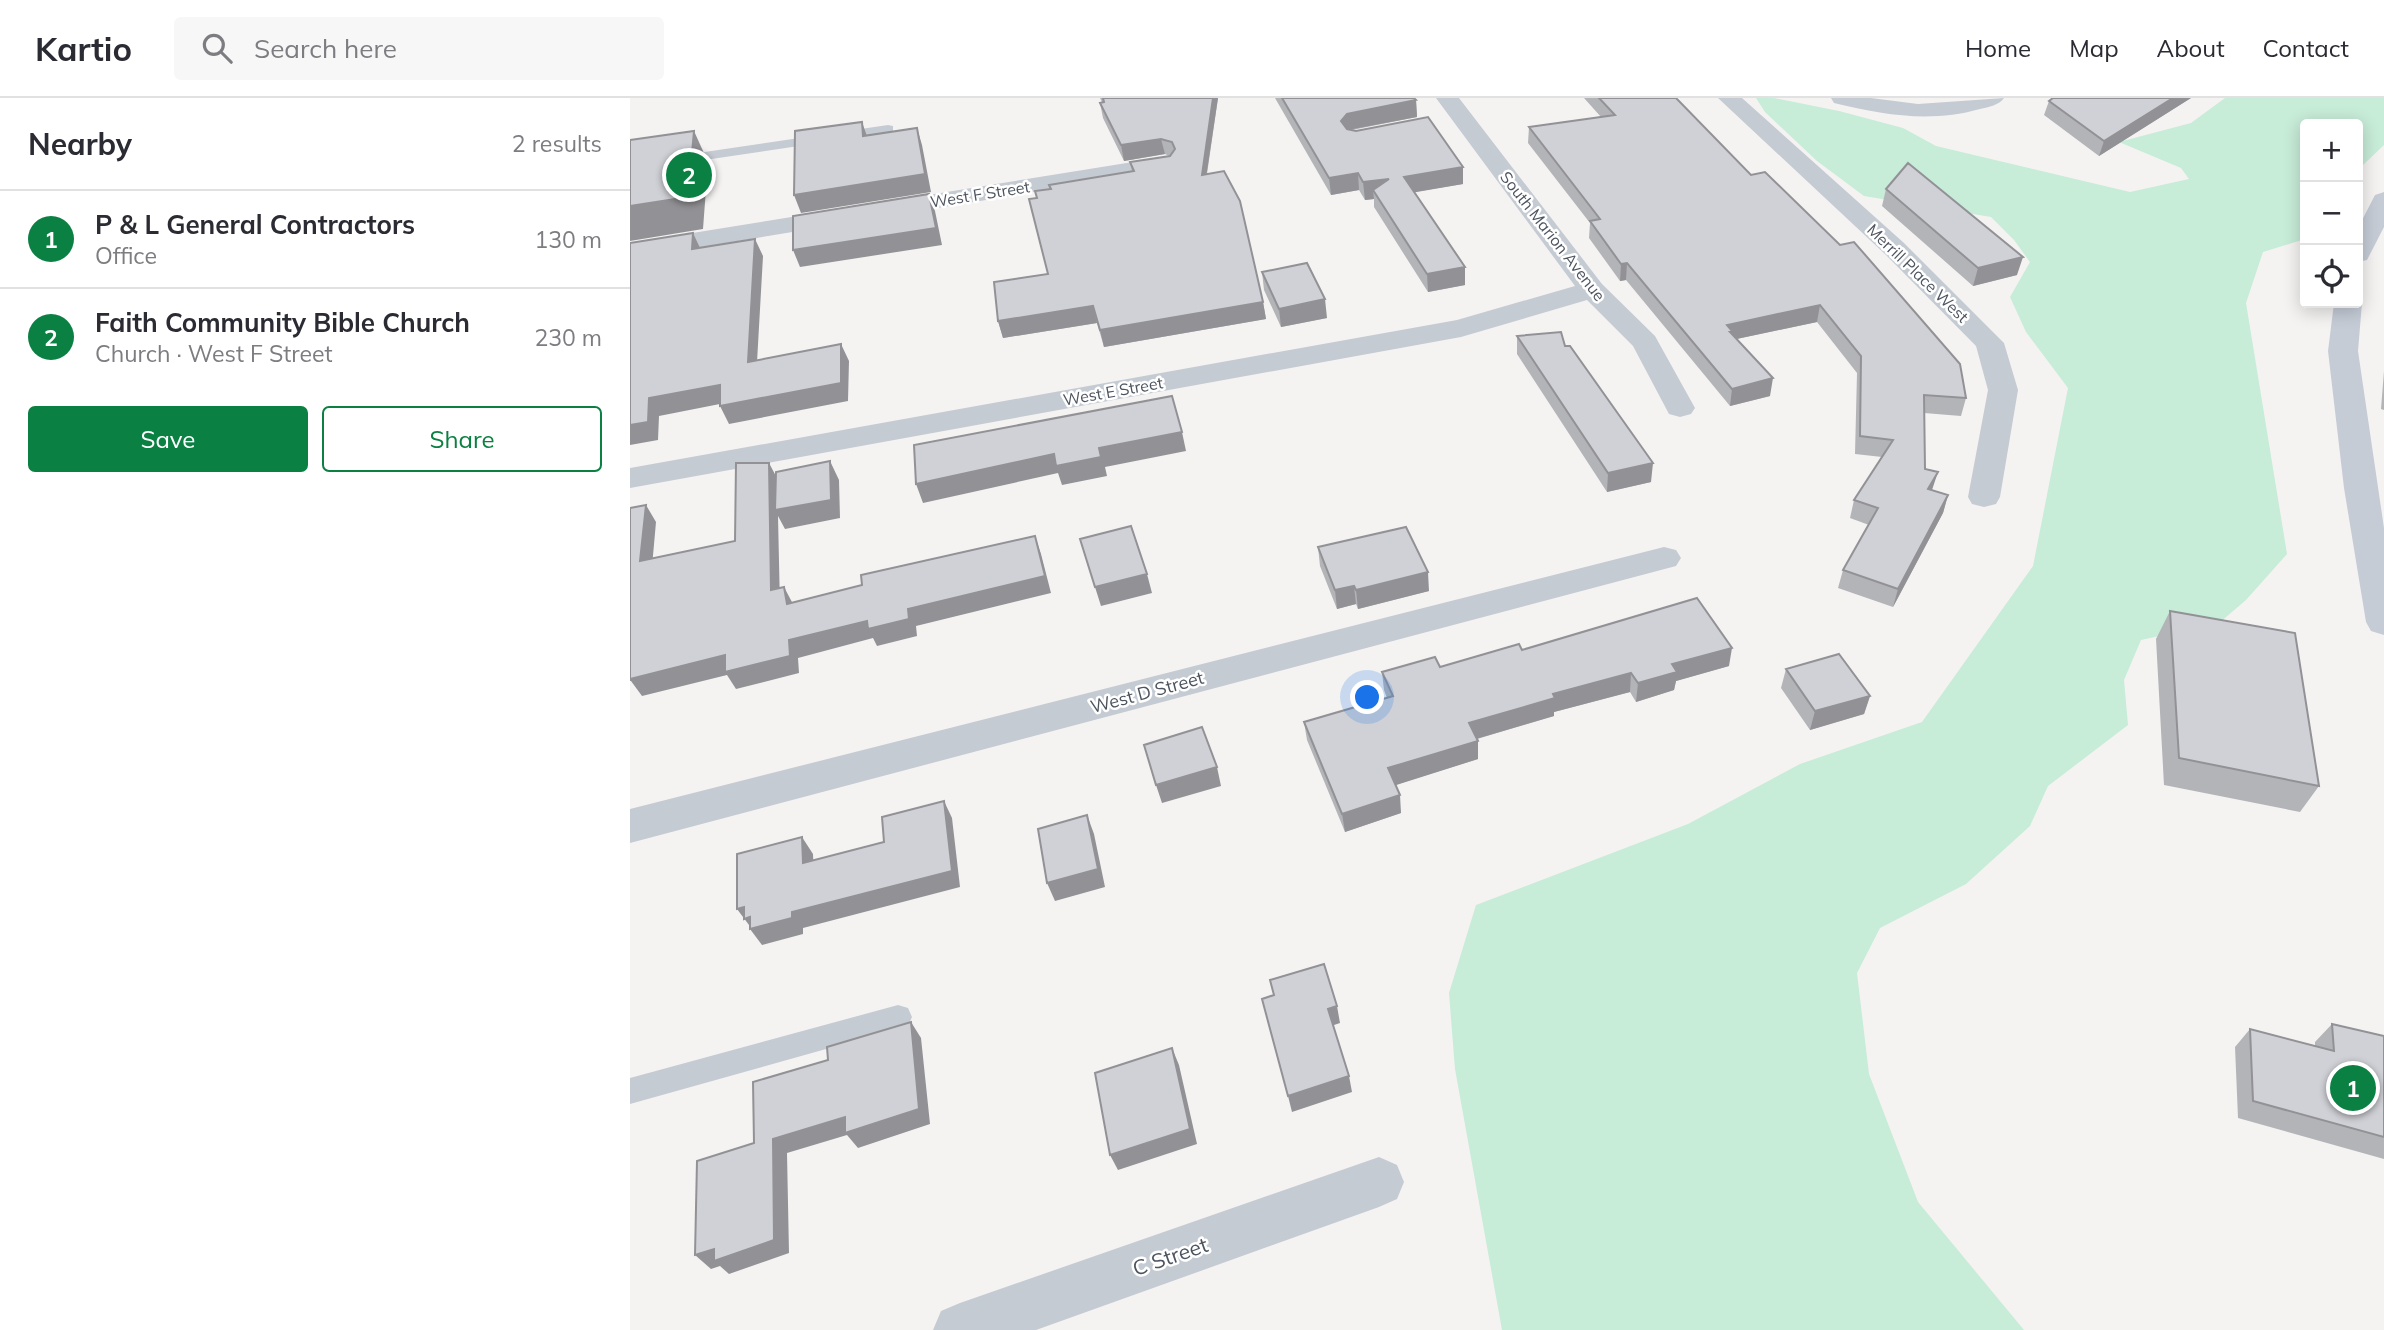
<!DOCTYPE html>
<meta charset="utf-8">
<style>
body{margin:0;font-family:Mulish,sans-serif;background:#f7f7f7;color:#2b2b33}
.controls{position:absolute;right:21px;top:21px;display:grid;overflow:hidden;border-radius:7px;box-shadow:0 4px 18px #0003}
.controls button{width:63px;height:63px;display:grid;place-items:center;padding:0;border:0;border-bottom:2px solid #e1e1e2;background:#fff;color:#2b2b33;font:35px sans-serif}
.you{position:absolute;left:738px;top:600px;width:24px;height:24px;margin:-18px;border:5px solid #fff;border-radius:50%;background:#1a73e8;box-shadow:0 0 0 10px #1a73e833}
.badge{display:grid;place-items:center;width:46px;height:46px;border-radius:50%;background:#0b8043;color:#fff;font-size:23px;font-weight:700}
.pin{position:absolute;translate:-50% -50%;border:4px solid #fff;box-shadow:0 2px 7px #0006}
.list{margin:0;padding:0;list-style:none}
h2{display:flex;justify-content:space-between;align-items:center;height:91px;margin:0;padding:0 28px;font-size:30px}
h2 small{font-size:23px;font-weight:400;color:#7c7c81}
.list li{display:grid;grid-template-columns:46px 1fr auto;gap:21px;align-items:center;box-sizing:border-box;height:98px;padding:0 28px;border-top:2px solid #e1e1e2}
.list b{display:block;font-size:26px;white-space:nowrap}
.list p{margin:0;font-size:23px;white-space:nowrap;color:#7c7c81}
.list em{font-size:23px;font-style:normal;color:#7c7c81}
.actions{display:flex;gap:14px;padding:21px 28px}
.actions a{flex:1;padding:16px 0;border:2px solid #0b8043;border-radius:7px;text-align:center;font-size:24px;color:#0b8043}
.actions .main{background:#0b8043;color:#fff}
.icon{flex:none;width:38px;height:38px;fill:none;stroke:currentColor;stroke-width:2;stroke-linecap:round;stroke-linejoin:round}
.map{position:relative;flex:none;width:1754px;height:1232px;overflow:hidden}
header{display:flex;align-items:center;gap:42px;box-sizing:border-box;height:98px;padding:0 35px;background:#fff;border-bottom:2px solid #e1e1e2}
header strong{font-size:33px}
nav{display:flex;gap:38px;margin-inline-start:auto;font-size:24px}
.search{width:490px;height:63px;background:#f7f7f7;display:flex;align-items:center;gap:18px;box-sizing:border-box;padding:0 24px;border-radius:7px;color:#7c7c81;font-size:26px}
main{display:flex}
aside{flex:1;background:#fff}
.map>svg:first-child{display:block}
.green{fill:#c7ecd8}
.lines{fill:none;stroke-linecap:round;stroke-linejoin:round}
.lane{fill:#c5cbd2;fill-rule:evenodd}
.street{fill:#c5cbd2;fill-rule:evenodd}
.secondary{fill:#c5ccd6;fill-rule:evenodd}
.wall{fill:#b3b4b8}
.shaded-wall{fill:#929296}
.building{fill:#d0d1d6;stroke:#929296;stroke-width:2}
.labels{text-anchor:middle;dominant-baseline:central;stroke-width:5;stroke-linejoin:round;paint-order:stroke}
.far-street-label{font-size:16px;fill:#4c545e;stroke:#fff}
.street-label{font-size:18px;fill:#4c545e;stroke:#fff}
.near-street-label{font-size:21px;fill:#4c545e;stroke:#fff}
</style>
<header>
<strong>Kartio</strong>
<div class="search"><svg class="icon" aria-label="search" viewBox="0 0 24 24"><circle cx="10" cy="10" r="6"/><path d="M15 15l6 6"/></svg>Search here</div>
<nav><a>Home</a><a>Map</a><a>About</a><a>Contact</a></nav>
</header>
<main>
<aside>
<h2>Nearby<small>2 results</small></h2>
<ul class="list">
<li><span class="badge">1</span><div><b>P &amp; L General Contractors</b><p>Office</p></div><em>130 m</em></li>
<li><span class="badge">2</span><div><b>Faith Community Bible Church</b><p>Church · West F Street</p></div><em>230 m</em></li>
</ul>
<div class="actions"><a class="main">Save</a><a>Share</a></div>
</aside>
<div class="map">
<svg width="1754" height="1232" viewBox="0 0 1754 1232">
<rect width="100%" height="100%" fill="#f4f3f2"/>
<path class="green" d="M1126 0H1144L1209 13 1273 30 1306 48 1500 94 1559 81 1551 70 1489 44 1561 25 1595 0H1754V47L1733 67 1728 77V26H1675V141L1633 154 1616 205 1657 456 1616 502 1589 525 1511 542 1494 582 1498 627 1418 688 1400 728 1336 786 1250 830 1227 875 1239 976 1288 1104 1394 1232H872L825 971 819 895 846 807 1058 726 1170 666 1292 624 1403 468 1438 290 1396 234 1380 199 1400 164 1384 142 1361 119 1234 98 1187 63 1135 14Z"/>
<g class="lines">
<path class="lane" d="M258 27 263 28V34L0 73V65Z
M268 907 278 910 282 919 278 928 0 1006V980Z"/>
<path class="street" d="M806 0H829L972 186 1025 238 1065 310 1061 316 1050 319 1039 316 1003 248 957 202 831 239 0 390V370L827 222 945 188Z
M1088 0H1112L1274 145 1374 245 1388 292 1370 399 1366 406 1354 409 1342 406 1338 399 1358 292 1346 248 1256 157Z
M1201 0H1241L1288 6 1374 0C1369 7 1359 9 1350 11 1300 25 1254 17 1204 5Z
M534 59 543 61 546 66 543 71 0 161V145Z
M1034 449 1046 452 1051 460 1046 468 0 745V711Z
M749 1059 767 1067 774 1084 767 1101 749 1109 406 1232H303L311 1213 330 1205Z"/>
<path class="secondary" d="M1754 94V129L1737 162 1728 164V130L1745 97Z
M1728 199 1732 205 1728 253 1754 430V537L1741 533 1736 524 1714 390 1698 253 1704 205H1728Z"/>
</g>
<path class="wall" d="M470 0H588L577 76 633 204 636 221 474 249 467 225 373 240 368 223 418 176 407 100 421 91 502 74 500 64 539 58 535 56 494 63 473 20 470 5 472 4Z
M645 0H784L786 2 787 19 722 32 833 86 784 94 835 187 798 194 744 109V101L735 102 729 92 701 97Z
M954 0H1048H1046L1336 300 1331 318 1294 315 1295 371 1302 392 1318 397 1313 415 1263 509 1208 490 1213 472 1239 427 1220 420 1224 402 1252 359 1225 356 1227 275 1187 224 1106 241 1140 298 1100 308 996 182 990 183 959 140 960 125 898 45 899 29 971 19Z
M1561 0 1469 58 1414 17 1419 3Z
M1256 91 1387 177 1343 188 1252 108Z
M632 174 697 220 651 229 634 192Z
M887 238 935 248 1021 384 977 394 887 256Z
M1754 273V312L1751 311Z
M688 449 799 493 728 511 726 506 707 511 690 468Z
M1540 513 1689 688 1670 714 1534 687 1526 541Z
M892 552 1099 568 1046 583 1044 592 1006 604 1000 594 924 614V618L847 641 848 661 765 687 771 715 715 734 677 642 674 624 757 600 754 592 752 574 810 569Z
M1156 571 1240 598 1234 616 1180 632 1151 590Z
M1702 926 1754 938V1061L1608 1020 1605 949 1620 931 1685 948V944Z"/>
<path class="shaded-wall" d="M583 0H588L574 93 572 77Z
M1543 0H1561L1469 58 1474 43Z
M786 2 787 19 718 32 711 23 717 16Z
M232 24 238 41 233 38Z
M287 30 292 47 301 94 171 115 164 97Z
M64 33 78 64 73 131 0 143V108Z
M531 41 535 56 494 63 491 47Z
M833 69V86L775 96 774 79Z
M728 75 729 92 701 97 699 80Z
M759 81 743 92 744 101 735 102 733 84Z
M299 96 305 113 312 147 170 169 163 152Z
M63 135 71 152 62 151Z
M125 141 133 158 126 282 118 264Z
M1393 159 1387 177 1343 188 1348 170Z
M997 165 996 182 990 183 991 166Z
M835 169V187L798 194 797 176Z
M695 201 697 220 651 229 649 211Z
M633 204 636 221 474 249 470 232Z
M1190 207 1187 224 1102 242 1097 227Z
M463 208 467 225 373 240 368 223Z
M211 246 219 263 218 303 99 326 90 308Z
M1143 280 1140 298 1100 308 1102 291Z
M90 287 100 304 29 318 28 342 0 347V327L19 300Z
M552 334 556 353 475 369 477 378 432 387 428 375 293 405 286 386 424 356 469 350Z
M200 363 209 382 210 420 155 431 148 418 150 509 141 492 139 365 148 382Z
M1023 365 1021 384 977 394 978 375Z
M1308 374 1302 392 1298 391Z
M1318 397 1313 415 1263 509 1268 491Z
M16 407 26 424 21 480 10 463Z
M405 438 411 456 421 495 286 528 287 538 247 548 243 540 168 560 169 575 106 591 97 577 12 598 1 583H0V563L159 542 278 511Z
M798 474 799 493 728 511 726 492Z
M517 476 522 495 471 508 465 489Z
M724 488 726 506 707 511 705 492Z
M154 489 163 506H157Z
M1102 550 1099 568 1046 583 1044 592 1006 604 1008 585 1042 566Z
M1001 575 1000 594 924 614V618L839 643V625L923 596Z
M1240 598 1234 616 1180 632 1185 613Z
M848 643V661L760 689 758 670Z
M587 669 591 688 532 705 526 687Z
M770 697 771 715 715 734 712 716Z
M314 703 322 720 330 789 173 830V836L132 847 120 831H122L107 811 114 809 162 814Z
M457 717 464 736 475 789 425 803 417 785Z
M172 739 183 756 184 781 173 765Z
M707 908 710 925 701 928 698 911Z
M281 924 291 940 300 1026 228 1050 217 1037 157 1055 159 1155 99 1176 90 1168 81 1171 65 1157 143 1041Z
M542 950 549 967 567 1046 488 1072 480 1057Z
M719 978 722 994 662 1014 658 998Z"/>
<path class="building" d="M473 0H583L572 77 594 73 610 103 633 204 470 232 463 208 368 223 364 184 418 176 399 101 407 100 405 93 421 91 419 87 504 73 500 64 540 58 545 51 542 44 531 41 491 47 470 5 474 4Z
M652 0H784L786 2 717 16 711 23 717 31 726 33 798 19 833 69 774 79 835 169 797 176 743 92 759 81 733 84 728 75 699 80Z
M969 0H1046L1121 77 1135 74 1210 147 1224 144 1330 266 1336 300 1294 297 1295 371 1308 374 1298 391 1318 397 1268 491 1213 472 1248 410 1224 402 1263 342 1230 338 1231 258 1190 207 1097 227 1103 234H1100L1143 280 1102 291 997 165 991 166 960 123 970 121 899 29 985 17Z
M1423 0H1543L1474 43 1419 3Z
M232 24 233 38 287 30 295 76 164 97 165 33Z
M64 33 58 99 0 108V42Z
M1278 65 1393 159 1348 170 1256 91Z
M299 96 306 130 163 152V118Z
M63 135 62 151 125 141 118 264 211 246V285L90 308V287L19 300 18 324 0 327V145Z
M677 165 695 201 649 211 632 174Z
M931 234 935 248H940L1023 365 978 375 887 238Z
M542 298 552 334 469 350 471 359 426 368 424 356 286 386 284 347Z
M200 363 201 402 145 412 146 374Z
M106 365H139L141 492 154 489 157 506 232 487 231 477 405 438 415 478 278 511 279 521 238 531 237 523 159 542 160 558 95 574V557L0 581V410L16 407 10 463 105 443Z
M501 428 517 476 465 489 450 441Z
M776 429 798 474 726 492 724 488 705 492 688 449Z
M1067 500 1102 550 1042 566 1047 574 1008 585 1001 575 923 596 925 600 839 625 848 643 758 670 770 697 712 716 674 624 763 598 752 574 805 559 810 569 889 546 892 552Z
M1540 513 1665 535 1689 688 1549 660Z
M1209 556 1240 598 1185 613 1156 571Z
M572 629 587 669 526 687 514 647Z
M314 703 322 773 162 814V820L120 831V819L114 821V809L107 811V756L172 739 173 765 254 744 252 719Z
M457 717 468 771 417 785 408 731Z
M694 866 707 908 698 911 719 978 658 998 632 901 644 897 640 882Z
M281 924 289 1011 215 1035V1019L143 1041 144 1142 84 1163V1151L65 1157 67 1063 124 1045 123 984 198 962 197 949Z
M1702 926 1754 938V1039L1623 1003 1620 931 1704 953Z
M542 950 560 1031 480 1057 465 975Z"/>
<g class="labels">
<g class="far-street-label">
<text transform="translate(350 96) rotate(-9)">West F Street</text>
<text transform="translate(923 138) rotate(52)">South Marion Avenue</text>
<text transform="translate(1288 175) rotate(44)">Merrill Place West</text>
<text transform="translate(483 293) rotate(-10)">West E Street</text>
</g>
<g class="street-label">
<text transform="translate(517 594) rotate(-15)">West D Street</text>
</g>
<g class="near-street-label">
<text transform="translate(540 1158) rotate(-19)">C Street</text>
</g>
</g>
</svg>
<div class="controls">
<button>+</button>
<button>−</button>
<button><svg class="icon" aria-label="locate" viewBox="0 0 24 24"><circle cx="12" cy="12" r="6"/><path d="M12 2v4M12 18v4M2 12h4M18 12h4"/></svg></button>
</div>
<div class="you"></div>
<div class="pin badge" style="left:1723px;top:990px">1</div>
<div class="pin badge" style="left:59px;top:77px">2</div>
</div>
</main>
